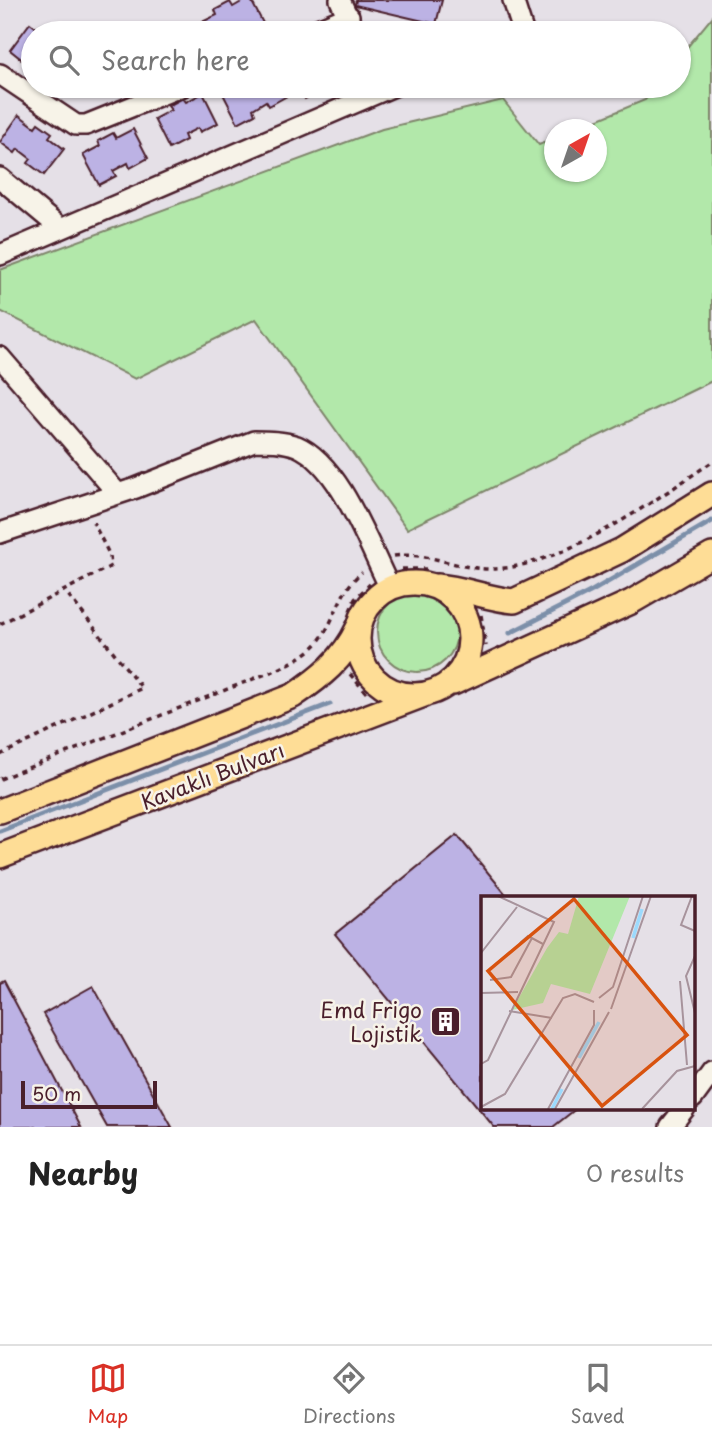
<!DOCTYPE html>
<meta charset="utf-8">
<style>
body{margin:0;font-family:"Playpen Sans",sans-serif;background:#f6f6f6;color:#222}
.compass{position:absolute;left:544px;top:119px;width:63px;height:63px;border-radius:50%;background:#fff;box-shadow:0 2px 5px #0004;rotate:40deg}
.scale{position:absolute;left:21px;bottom:18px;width:136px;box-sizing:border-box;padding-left:7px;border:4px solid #4a1f2b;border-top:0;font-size:19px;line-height:24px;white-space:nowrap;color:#4a1f2b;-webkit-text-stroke:5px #f7f3e8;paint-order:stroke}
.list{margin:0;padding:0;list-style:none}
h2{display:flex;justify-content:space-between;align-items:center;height:91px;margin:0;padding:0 28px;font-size:30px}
h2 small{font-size:23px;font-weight:400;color:#767676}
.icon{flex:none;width:38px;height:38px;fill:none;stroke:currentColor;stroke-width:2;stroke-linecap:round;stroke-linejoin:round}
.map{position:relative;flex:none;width:712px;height:1127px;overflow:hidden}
.search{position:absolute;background:#fff;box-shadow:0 2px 5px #0004;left:21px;right:21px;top:21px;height:77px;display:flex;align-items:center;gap:18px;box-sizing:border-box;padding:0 24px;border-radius:38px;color:#767676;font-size:26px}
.sheet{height:217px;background:#fff}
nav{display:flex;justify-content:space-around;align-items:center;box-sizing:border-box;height:98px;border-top:2px solid #e0e0e0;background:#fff;font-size:19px;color:#767676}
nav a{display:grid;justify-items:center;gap:4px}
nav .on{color:#d93025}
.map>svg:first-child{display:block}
.green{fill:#b2e8aa;stroke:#7e846a;stroke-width:2}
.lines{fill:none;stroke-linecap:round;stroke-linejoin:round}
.stream{stroke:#7b8fa9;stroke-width:5}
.building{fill:#bcb2e4;stroke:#4a1f2b;stroke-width:2}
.minor-casing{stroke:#4a1f2b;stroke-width:24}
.major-casing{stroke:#4a1f2b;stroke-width:28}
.path{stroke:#4a1f2b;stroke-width:3.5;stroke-dasharray:5 5;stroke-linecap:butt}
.minor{stroke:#f7f3e8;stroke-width:19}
.major{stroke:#fedd96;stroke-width:23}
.labels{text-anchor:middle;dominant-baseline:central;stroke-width:5;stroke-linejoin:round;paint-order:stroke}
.street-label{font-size:21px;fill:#4a1f2b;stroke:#f7f3e8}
.poi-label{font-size:21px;fill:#4a1f2b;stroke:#f7f3e8;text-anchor:end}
.inset-river{fill:none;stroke:#9cdafd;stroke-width:3.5}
.inset-road{fill:none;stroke:#a7939c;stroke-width:2}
.view{fill:#d8530f;fill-opacity:0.15;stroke:#d8530f;stroke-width:3.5}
.inset-edge{fill:none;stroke:#4a1f2b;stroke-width:3.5}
</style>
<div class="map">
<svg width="712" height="1127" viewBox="0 0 712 1127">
<rect width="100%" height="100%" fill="#e5e0e7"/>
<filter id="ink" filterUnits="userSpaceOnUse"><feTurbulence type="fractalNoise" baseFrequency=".0143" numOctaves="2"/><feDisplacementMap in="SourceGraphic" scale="14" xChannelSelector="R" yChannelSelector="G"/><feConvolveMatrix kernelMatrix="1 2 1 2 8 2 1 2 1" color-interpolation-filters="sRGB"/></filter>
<g filter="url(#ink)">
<path class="green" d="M712 17V381L407 529 256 319 135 379 0 311V270L382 129 503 100 539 145 554 138V172H596V130L575 129 645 100 657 86H679V57Z
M377 632a40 40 0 1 1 80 0a40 40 0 1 1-80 0Z"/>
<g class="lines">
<path class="stream" d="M510 633 592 591 712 521
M0 831 330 704"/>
</g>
<path class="building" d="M245 0H251L265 27 254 33H205L200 23 217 15 215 10 230 2 233 7Z
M356 0H442L436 24 355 5Z
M30 23 43 33H33V61L29 57 25 62 10 50Z
M235 86H281L287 96 269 106 266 101 253 109 255 114 238 123 222 92Z
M298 86H319L322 90 305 99Z
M203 93 218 123 200 132 198 128 184 135 186 140 169 149 154 119 171 110 168 106 183 98 186 102Z
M19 115 35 127 38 123 52 133 49 137 64 149 44 175 28 163 31 159 18 149 15 153 0 142Z
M133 129 148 158 130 168 128 163 113 171 116 176 99 185 83 155 100 146 98 141 113 133 116 138Z
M457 835 509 898H483V1108H577L553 1127H494L335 934Z
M4 981 81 1127H0V983Z
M93 986 172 1127H107L43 1014Z"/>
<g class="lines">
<defs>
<path id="minor" d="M340 0 355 33
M513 0 523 31 517 33
M308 33 349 16
M0 74 76 125H86L183 86
M0 178 60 228
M0 255 394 86
M0 357 118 494
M0 533 136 488 254 441C268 441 283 441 297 446 341 465 369 547 390 588
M693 1098 712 1072
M670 1127 685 1108"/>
<path id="major" d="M358 639a56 56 0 1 1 112 0a56 56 0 1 1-112 0Z
M437 586C464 588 488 599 514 601L622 550 712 494
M453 683 631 602 712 555
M0 811 293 696C321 677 343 660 358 628
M0 856 424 695"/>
</defs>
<use href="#minor" class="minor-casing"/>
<use href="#major" class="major-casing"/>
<path class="path" d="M394 556C429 551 458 570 493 569 562 567 655 500 712 462
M402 569H426
M350 611 355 599 370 584
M481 615 486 646
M0 624 111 566 110 556 93 522
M350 674 368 695
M0 755 142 688 65 591
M0 779 281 668C294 661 308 654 318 642 337 619 337 593 362 572"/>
<use href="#minor" class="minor"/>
<use href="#major" class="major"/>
</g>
</g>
<defs>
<symbol id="building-square" viewBox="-11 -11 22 22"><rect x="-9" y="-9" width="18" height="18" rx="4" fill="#4a1f2b" stroke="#f7f3e8"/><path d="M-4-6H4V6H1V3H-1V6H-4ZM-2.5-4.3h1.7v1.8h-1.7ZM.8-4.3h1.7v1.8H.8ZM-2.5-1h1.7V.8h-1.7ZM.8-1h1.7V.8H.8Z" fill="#fff"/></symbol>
</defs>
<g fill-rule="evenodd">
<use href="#building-square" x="428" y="1004" width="35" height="35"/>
</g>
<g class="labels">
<g class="street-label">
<text transform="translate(212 775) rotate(-21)">Kavaklı Bulvarı</text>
</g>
<g class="poi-label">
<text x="422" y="1009">Emd Frigo<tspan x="422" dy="24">Lojistik</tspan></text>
</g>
</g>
<g transform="translate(481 896)">
<rect width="214" height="214" fill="#e5e0e7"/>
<path d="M98 0H149L109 98 70 88 62 107 31 114 66 52 78 36 87 38Z" fill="#b2e8aa"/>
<path class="inset-river" d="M152 42 161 13M98 162 118 126M71 213 81 193"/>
<path class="inset-road" d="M211 0 200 29 214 35M39 47 47 40 62 48M0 57 36 11M214 60 205 80 214 117M9 84 30 81 51 42M199 85 206 169M0 97 37 96M118 102 132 91 162 0M130 113 170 0M28 115 71 122M0 168 7 164 73 26 17 0M0 211 24 198 82 102 94 98 113 106M67 213 113 129V114M74 213 128 116M161 213 196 175 214 170M164 213H211"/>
<path class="view" d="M93 3 206 139 121 210 7 75Z"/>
<rect width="214" height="214" class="inset-edge"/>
</g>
</svg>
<svg class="compass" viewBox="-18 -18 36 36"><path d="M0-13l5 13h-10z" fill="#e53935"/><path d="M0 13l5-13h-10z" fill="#767676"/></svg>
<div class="scale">50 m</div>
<div class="search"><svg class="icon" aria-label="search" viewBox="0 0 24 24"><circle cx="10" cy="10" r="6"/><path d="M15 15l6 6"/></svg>Search here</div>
</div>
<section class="sheet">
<h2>Nearby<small>0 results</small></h2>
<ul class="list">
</ul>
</section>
<nav>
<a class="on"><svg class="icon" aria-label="map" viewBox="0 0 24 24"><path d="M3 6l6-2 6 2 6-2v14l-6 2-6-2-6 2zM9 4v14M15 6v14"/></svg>Map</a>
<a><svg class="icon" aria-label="directions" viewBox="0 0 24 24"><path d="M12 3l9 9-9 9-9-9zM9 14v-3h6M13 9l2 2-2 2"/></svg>Directions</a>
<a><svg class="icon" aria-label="saved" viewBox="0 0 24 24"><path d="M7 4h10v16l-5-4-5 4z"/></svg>Saved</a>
</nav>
